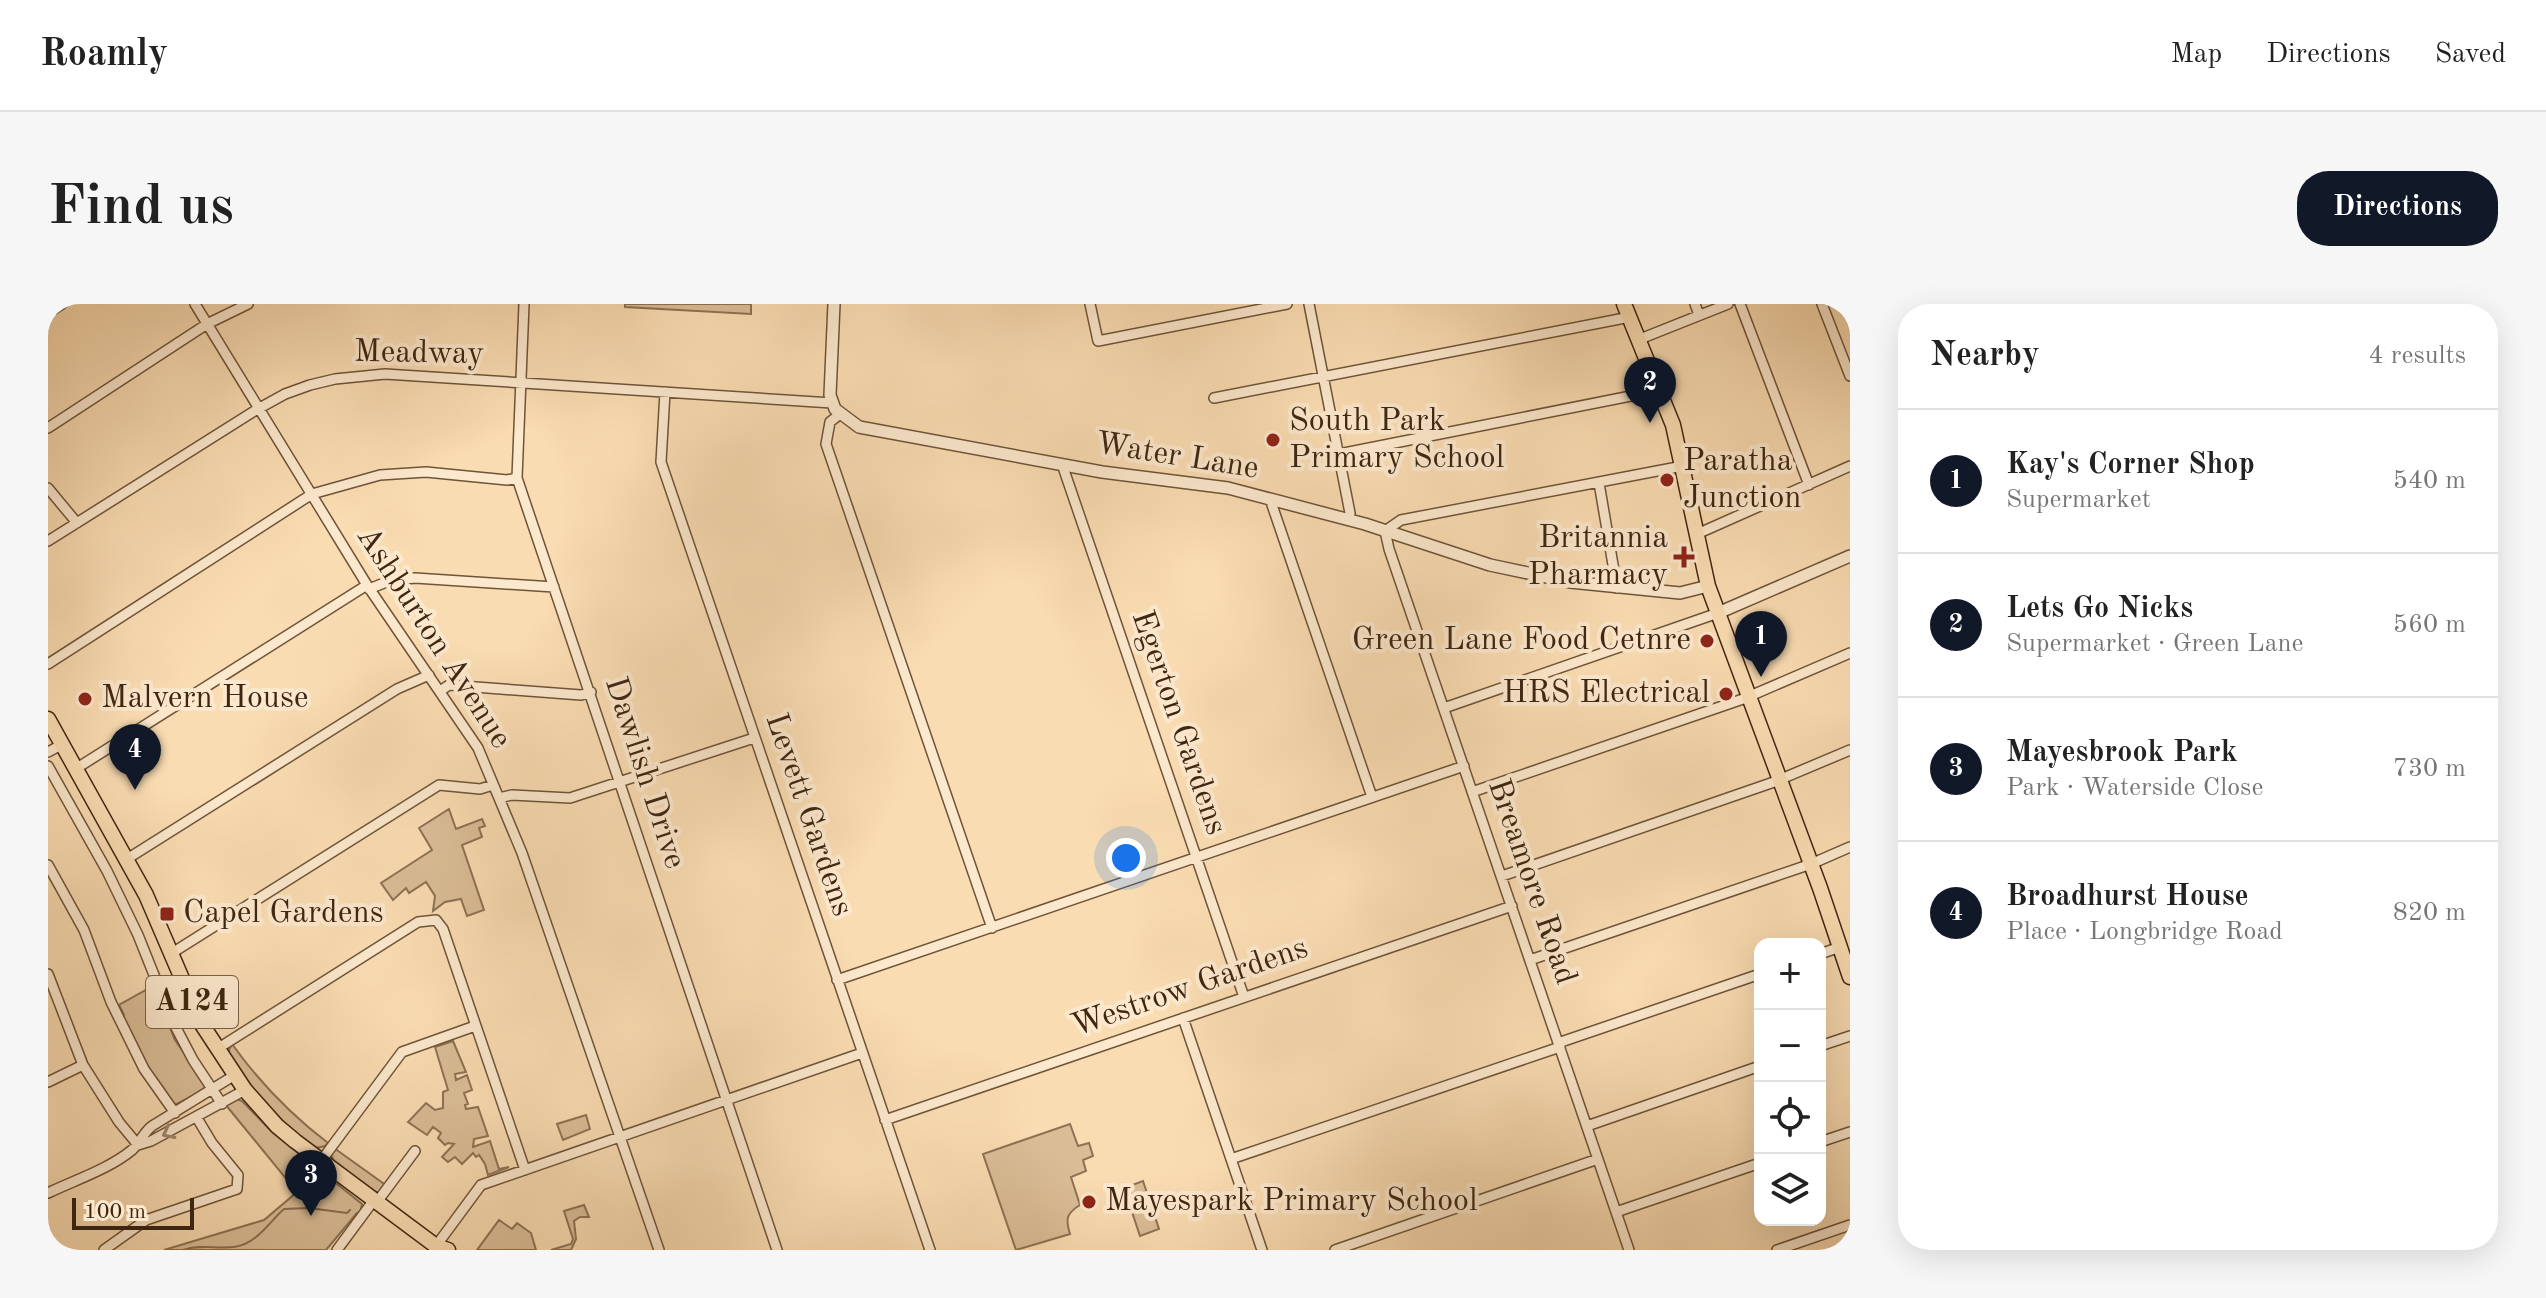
<!DOCTYPE html>
<meta charset="utf-8">
<style>
body{margin:0;font-family:"Old Standard TT",serif;background:#f6f6f6;color:#222}
.controls{position:absolute;right:24px;bottom:24px;display:grid;overflow:hidden;border-radius:16px;box-shadow:0 8px 32px #0002}
.controls button{width:72px;height:72px;display:grid;place-items:center;padding:0;border:0;border-bottom:2px solid #e0e0e0;background:#fff;color:#222;font:40px sans-serif}
.scale{position:absolute;left:24px;bottom:20px;width:122px;box-sizing:border-box;padding-left:8px;border:4px solid #3f2611;border-top:0;font-size:22px;line-height:28px;white-space:nowrap;color:#3f2611;-webkit-text-stroke:6px #fce8cd;paint-order:stroke}
.you{position:absolute;left:1078px;top:554px;width:28px;height:28px;margin:-20px;border:6px solid #fff;border-radius:50%;background:#1a73e8;box-shadow:0 0 0 12px #1a73e833}
.badge{display:grid;place-items:center;width:52px;height:52px;border-radius:50%;background:#111827;color:#fff;font-size:26px;font-weight:700}
.pin{position:absolute;translate:-50% -66px;filter:drop-shadow(0 2px 4px #0008)}
.pin::after{content:'';position:absolute;top:42px;width:28px;height:24px;background:inherit;clip-path:polygon(0 0,100% 0,50% 100%)}
.list{margin:0;padding:0;list-style:none}
h2{display:flex;justify-content:space-between;align-items:center;height:104px;margin:0;padding:0 32px;font-size:34px}
h2 small{font-size:26px;font-weight:400;color:#767676}
.list li{display:grid;grid-template-columns:52px 1fr auto;gap:24px;align-items:center;box-sizing:border-box;height:144px;padding:0 32px;border-top:2px solid #e0e0e0}
.list b{display:block;font-size:30px;white-space:nowrap}
.list p{margin:0;font-size:26px;white-space:nowrap;color:#767676}
.list em{font-size:26px;font-style:normal;color:#767676}
.icon{flex:none;width:44px;height:44px;fill:none;stroke:currentColor;stroke-width:2;stroke-linecap:round;stroke-linejoin:round}
.map{position:relative;flex:none;width:1802px;height:946px;overflow:hidden;border-radius:32px}
header{display:flex;align-items:center;gap:48px;box-sizing:border-box;height:112px;padding:0 40px;background:#fff;border-bottom:2px solid #e0e0e0}
header strong{font-size:38px}
nav{display:flex;gap:44px;margin-inline-start:auto;font-size:28px}
.intro{display:flex;align-items:center;justify-content:space-between;box-sizing:border-box;height:192px;padding:0 48px}
h1{margin:0;font-size:56px}
.button{padding:20px 36px;border-radius:32px;background:#111827;color:#fff;font-size:28px;font-weight:700}
main{display:flex;gap:48px;padding:0 48px}
aside{flex:1;background:#fff;border-radius:32px;box-shadow:0 8px 32px #0002}
.map>svg:first-child{display:block}
.green{fill:#dabd97;stroke:#8c7254;stroke-width:2}
.lines{fill:none;stroke-linecap:round;stroke-linejoin:round}
.stream{stroke:#896e51;stroke-width:2}
.minor-casing{stroke:#6e5439;stroke-width:12}
.tertiary-casing{stroke:#6e5439;stroke-width:14}
.primary-casing{stroke:#3f2611;stroke-width:17}
.minor{stroke:#fce8cd;stroke-width:9}
.tertiary{stroke:#fce8cd;stroke-width:11}
.primary{stroke:#fadcb2;stroke-width:14}
.oneway{stroke:#9e876f}
.poi-dot{fill:#8f2418;stroke:#fce8cd;stroke-width:3}
.labels{text-anchor:middle;dominant-baseline:central;stroke-width:8;stroke-linejoin:round;paint-order:stroke}
.shield{fill:#fce8cd;stroke:#786049;stroke-width:2}
.shield-label{font-size:30px;font-weight:bold;fill:#3f2611}
.street-label{font-size:32px;fill:#3f2611;stroke:#fce8cd}
.poi-label{font-size:32px;fill:#3f2611;stroke:#fce8cd;text-anchor:start}
</style>
<header>
<strong>Roamly</strong>
<nav><a>Map</a><a>Directions</a><a>Saved</a></nav>
</header>
<div class="intro"><h1>Find us</h1><a class="button">Directions</a></div>
<main>
<div class="map">
<svg width="1802" height="946" viewBox="0 0 1802 946">
<rect width="100%" height="100%" fill="#fadcb2"/>
<filter id="stains"><feTurbulence type="fractalNoise" baseFrequency=".0025" numOctaves="4"/><feColorMatrix values="0 0 0 0 .2 0 0 0 0 .09 0 0 0 0 .02 0 0 0 .5 -.17"/></filter>
<radialGradient id="worn" r=".72"><stop offset=".6" stop-color="#630" stop-opacity="0"/><stop offset="1" stop-color="#630" stop-opacity=".3"/></radialGradient>
<path class="green" d="M577 0H703V10L577 3Z
M401 505 408 525 434 515 437 522 431 524 434 533 414 541 436 606 419 612 413 595 397 598 385 607 387 592 378 578 361 589 358 584 345 596 333 579 384 546 371 524Z
M105 682 127 736 160 784 125 802 96 761 74 715 76 711 71 701Z
M405 737 418 768 407 770 408 776 419 771 424 786 416 789 420 800 417 801 418 805 430 803 440 832 426 835 425 843 442 837 451 865 461 863 440 871 437 860 431 851 428 853 425 849 414 860 407 853 400 858 394 853 406 840 400 839 397 841 390 834 393 829 385 823 379 831 360 818 378 799 387 806 395 804V788L400 786 387 743Z
M184 740C212 779 242 810 280 839L277 842 268 844C231 818 203 786 180 748Z
M188 795 194 797 225 829 314 900 312 910 309 909 278 946H116L216 916 249 888 177 800Z
M538 811 542 825 515 836 509 820Z
M1022 820 1030 842 1041 839 1045 852 1035 856 1038 867 1023 873 1032 901C1019 909 1017 914 1022 930L968 946 935 850Z
M286 844 339 882 331 888H327L286 858 283 851Z
M1095 877 1111 925 1092 932 1076 884Z
M536 901 541 913H532L526 917 528 935 523 946H503L523 940 525 935 516 907Z
M451 916 464 925 469 919 483 929 488 946H429Z"/>
<g class="lines">
<path class="stream" d="M135 946C152 940 168 945 186 943 209 940 221 918 236 905L261 904 299 909 302 906"/>
<defs>
<path id="minor" d="M147 0 319 281 430 444 474 549 611 946
M476 0 469 174 729 946
M1042 0 1050 37 1239 0
M1261 0 1302 209 1301 215
M1647 0 1651 11
M1692 0 1761 181
M1774 0 1802 72
M0 9 14 0
M1592 35 1680 0
M617 88 613 158 882 946
M1166 94 1582 13
M792 110 782 118 778 140 944 624
M0 124 159 20 200 0
M1291 150 1613 86
M1017 161 1016 166 1196 693
M1551 179 1569 284
M0 184 29 219
M1225 196 1224 201 1324 493
M1649 230 1802 162
M0 237 208 106 237 90 262 81 287 75 337 70 784 99
M321 285 341 277 367 274 506 283
M0 360 264 190 332 171 378 168 459 176 469 174
M392 387 401 381 533 391 543 388
M1396 404 1670 309
M0 448 15 440
M0 462 59 567 90 631 124 716 145 756 174 800
M29 464 319 281
M1424 488 1695 395 1802 349
M451 494 464 491 522 494 706 434
M79 555 349 385 381 371
M0 561 36 626 63 698 96 765 127 809
M1454 572 1726 478 1802 446
M124 649 391 481 432 485 445 481
M1772 650 1792 643
M1482 656 1763 560 1802 543
M0 670 35 761 71 818 90 841
M789 676 1416 462
M1135 714 1214 946
M1510 739 1712 670
M1772 742 1802 732
M169 745 370 618 388 616 395 625 477 866
M0 778 35 761
M837 816 1464 602
M1539 822 1712 762
M1772 838 1802 828
M90 841 103 837 197 786
M1183 855 1512 743
M273 857 354 748 427 722
M0 889C27 876 61 865 84 846 92 839 95 829 104 822L187 771
M329 898 367 847
M1568 908 1712 859
M388 942 433 881 814 749
M56 946 98 916 189 885 190 871 164 839 149 814
M289 946 326 896
M1287 946 1550 855
M1581 946 1341 245 1337 227 1353 216 1635 162
M1729 946 1802 921"/>
<path id="tertiary" d="M786 0 782 91 787 105 811 123 1054 168 1180 184 1317 220 1442 261 1522 278 1632 289 1660 282
M1670 309 1802 252"/>
<path id="primary" d="M1576 0 1625 121 1660 282 1772 584 1802 673
M0 415 98 591 153 719 197 786 229 822 247 837 388 942 400 946"/>
</defs>
<use href="#minor" class="minor-casing"/>
<use href="#tertiary" class="tertiary-casing"/>
<use href="#primary" class="primary-casing"/>
<use href="#minor" class="minor"/>
<use href="#tertiary" class="tertiary"/>
<use href="#primary" class="primary"/>
</g>
<defs><path id="oneway-chevron" d="M-2-3.5L2.5 0L-2 3.5" fill="none" stroke-width="1.6" stroke-linecap="round" stroke-linejoin="round" transform="scale(2)"/></defs>
<use class="oneway" href="#oneway-chevron" transform="translate(120 829) rotate(153)"/>
<g class="poi-dot">
<circle cx="1225" cy="136" r="8"/>
<circle cx="1619" cy="176" r="8"/>
<path d="M1632 241h8v8h8v8h-8v8h-8v-8h-8v-8h8z"/>
<circle cx="1659" cy="337" r="8"/>
<circle cx="1678" cy="390" r="8"/>
<circle cx="37" cy="395" r="8"/>
<rect x="111" y="602" width="16" height="16" rx="4"/>
<circle cx="1041" cy="898" r="8"/>
</g>
<g class="labels">
<rect class="shield" x="98" y="672" width="92" height="52" rx="6"/>
<g class="shield-label">
<text x="144" y="698">A124</text>
</g>
<g class="street-label">
<text transform="translate(371 50) rotate(1)">Meadway</text>
<text transform="translate(1129 153) rotate(9)">Water Lane</text>
<text transform="translate(385 334) rotate(57)">Ashburton Avenue</text>
<text transform="translate(1130 419) rotate(71)">Egerton Gardens</text>
<text transform="translate(596 469) rotate(72)">Dawlish Drive</text>
<text transform="translate(760 511) rotate(71)">Levett Gardens</text>
<text transform="translate(1483 578) rotate(71)">Breamore Road</text>
<text transform="translate(1142 684) rotate(-19)">Westrow Gardens</text>
</g>
<g class="poi-label">
<text x="1241" y="118">South Park<tspan x="1241" dy="37">Primary School</tspan></text>
<text x="1635" y="158">Paratha<tspan x="1635" dy="37">Junction</tspan></text>
<text x="1620" y="235" text-anchor="end">Britannia<tspan x="1620" dy="37">Pharmacy</tspan></text>
<text x="1643" y="337" text-anchor="end">Green Lane Food Cetnre</text>
<text x="1662" y="390" text-anchor="end">HRS Electrical</text>
<text x="53" y="395">Malvern House</text>
<text x="135" y="610">Capel Gardens</text>
<text x="1057" y="898">Mayespark Primary School</text>
</g>
</g>
<rect width="100%" height="100%" filter="url(#stains)"/>
<rect width="100%" height="100%" fill="url(#worn)"/>
</svg>
<div class="controls">
<button>+</button>
<button>−</button>
<button><svg class="icon" aria-label="locate" viewBox="0 0 24 24"><circle cx="12" cy="12" r="6"/><path d="M12 2v4M12 18v4M2 12h4M18 12h4"/></svg></button>
<button><svg class="icon" aria-label="layers" viewBox="0 0 24 24"><path d="M12 4l9 5-9 5-9-5zM3 14l9 5 9-5"/></svg></button>
</div>
<div class="scale">100 m</div>
<div class="you"></div>
<div class="pin badge" style="left:1713px;top:373px">1</div>
<div class="pin badge" style="left:1602px;top:119px">2</div>
<div class="pin badge" style="left:263px;top:912px">3</div>
<div class="pin badge" style="left:87px;top:486px">4</div>
</div>
<aside>
<h2>Nearby<small>4 results</small></h2>
<ul class="list">
<li><span class="badge">1</span><div><b>Kay's Corner Shop</b><p>Supermarket</p></div><em>540 m</em></li>
<li><span class="badge">2</span><div><b>Lets Go Nicks</b><p>Supermarket · Green Lane</p></div><em>560 m</em></li>
<li><span class="badge">3</span><div><b>Mayesbrook Park</b><p>Park · Waterside Close</p></div><em>730 m</em></li>
<li><span class="badge">4</span><div><b>Broadhurst House</b><p>Place · Longbridge Road</p></div><em>820 m</em></li>
</ul>
</aside>
</main>
